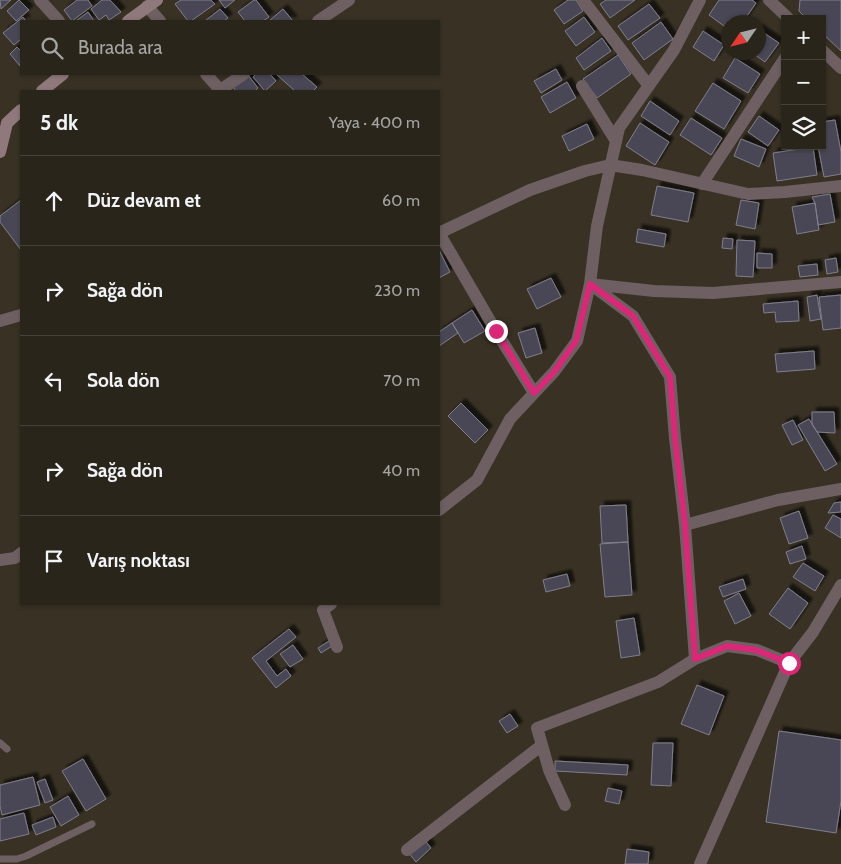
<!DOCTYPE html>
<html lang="tr">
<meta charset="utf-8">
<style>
body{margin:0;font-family:Cabin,sans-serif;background:#363128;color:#f1f3f6}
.controls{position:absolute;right:15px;top:15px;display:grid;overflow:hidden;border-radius:0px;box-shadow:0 1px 4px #0004}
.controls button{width:45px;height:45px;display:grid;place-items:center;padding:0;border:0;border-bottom:1px solid #46423a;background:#2a251b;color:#f1f3f6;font:25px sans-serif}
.compass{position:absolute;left:721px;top:15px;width:45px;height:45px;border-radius:50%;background:#2a251b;box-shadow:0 1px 4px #0004;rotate:235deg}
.stop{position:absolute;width:15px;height:15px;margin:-11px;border:4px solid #db2777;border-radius:50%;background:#fff}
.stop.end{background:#db2777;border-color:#fff;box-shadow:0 1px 5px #0008}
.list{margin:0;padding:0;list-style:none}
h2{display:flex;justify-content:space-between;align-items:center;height:65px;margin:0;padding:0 20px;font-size:21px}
h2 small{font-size:16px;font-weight:400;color:#a5a5a3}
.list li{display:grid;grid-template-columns:32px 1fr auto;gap:15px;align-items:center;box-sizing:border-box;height:90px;padding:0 20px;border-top:1px solid #46423a}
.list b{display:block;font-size:19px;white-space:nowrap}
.list em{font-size:16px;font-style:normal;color:#a5a5a3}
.icon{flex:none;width:28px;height:28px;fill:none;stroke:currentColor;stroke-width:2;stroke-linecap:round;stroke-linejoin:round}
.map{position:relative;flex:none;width:841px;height:864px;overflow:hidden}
.search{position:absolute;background:#2a251b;box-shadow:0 1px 4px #0004;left:20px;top:20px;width:420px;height:55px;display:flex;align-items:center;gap:12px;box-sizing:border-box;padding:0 18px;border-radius:0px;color:#a5a5a3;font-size:19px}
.panel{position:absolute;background:#2a251b;box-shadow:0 1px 4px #0004;left:20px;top:90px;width:420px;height:515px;border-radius:0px}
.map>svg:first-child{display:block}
.building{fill:#4a4755;stroke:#817e8d;filter:url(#shadow)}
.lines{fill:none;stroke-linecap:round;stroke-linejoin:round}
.lane{stroke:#6e6062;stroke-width:7}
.street{stroke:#6e6062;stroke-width:12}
.secondary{stroke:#90797d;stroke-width:12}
.route{stroke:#db2777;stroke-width:6}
</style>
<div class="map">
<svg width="841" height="864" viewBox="0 0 841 864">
<defs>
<filter id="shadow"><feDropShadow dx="4.5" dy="-4.5" stdDeviation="1" flood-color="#0009"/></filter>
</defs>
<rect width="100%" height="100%" fill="#383124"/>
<path class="building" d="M0 0H11L1 9Z
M19 0 29 10 16 21 7 11Z
M77 0H88L92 6 72 21 64 10Z
M102 0H110L121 12 109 20 106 15 99 20 91 9Z
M181 0H211L215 4 191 21H188L175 4Z
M219 0H235L225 8Z
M254 0H256L269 17 263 21H245L238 12Z
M568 0H576L583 11 564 24 554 10Z
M606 0H635L610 18 600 4Z
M719 0H752L756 3 743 22H728V29L709 15Z
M800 0H841V51L822 33V19H807L799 11Z
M649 4 660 18 628 40 618 26Z
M220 9 228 18 224 21H205Z
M283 9 293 21H269Z
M88 12 94 21H76Z
M23 17 26 21H21V39L14 45 3 33Z
M584 17 595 32 576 46 565 31Z
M661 22 673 39 644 60 632 43Z
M758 29 779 43 765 62 751 52H758Z
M703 31 724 45 714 61 693 47Z
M602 38 611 51 584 70 576 58Z
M17 47 21 51 20 66 10 54Z
M735 52H749L745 59Z
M618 55 631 74 597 98 583 79Z
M735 58 760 74 748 93 723 78Z
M556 69 562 80 541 93 534 81Z
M256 74H270L276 81 265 91 253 77Z
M276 74H302L317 87 313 91H295Z
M248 75 258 88 255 91H236L233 87Z
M567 82 576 98 550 113 541 97Z
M713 83 741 101 724 129 695 111Z
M650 101 679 121 670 135 641 116Z
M759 116 779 130 768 146 748 132Z
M691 118 722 138 711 155 680 135Z
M835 120 841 152V174L824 177 818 146H822V122Z
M640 123 669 142 655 165 626 146Z
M587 124 594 139 569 151 562 136Z
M741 139 766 149 759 167 734 156Z
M813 147 817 175 777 181 773 153Z
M657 186 694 193 688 222 651 215Z
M830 194 835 222 818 225 815 203 812 197Z
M21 200V250L0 222V216Z
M741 200 759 203 755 229 736 225Z
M815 203 819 230 797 234 792 207Z
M638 229 666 234 664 247 636 242Z
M723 238 733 239 732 249 722 248Z
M737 240 755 241 753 277 736 276Z
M439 250 450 272 439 278Z
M757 253 772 254V268H757Z
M836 258 838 272 827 274 825 260Z
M817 264 818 275 800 277 798 266Z
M551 278 561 297 537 309 527 289Z
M817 295 821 319 810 321 807 297Z
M841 295V328L823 330 819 297Z
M798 301 799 321 776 322 775 312 764 313 763 304Z
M472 310 485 331 464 343 452 323Z
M452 323 458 333 439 346V332Z
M535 328 542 353 526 358 518 333Z
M814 351 815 369 777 372 775 354Z
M461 403 488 430 475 443 448 416Z
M812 412H834L835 433 817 432 812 424Z
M809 419 837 464 825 471 798 425Z
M793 420 803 440 792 445 782 425Z
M841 502V512L828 513 834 503Z
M626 505 628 542 602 543 600 506Z
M799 511 808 538 789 544 780 518Z
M833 515 841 519V538L825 528Z
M628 542 632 595 605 597 600 544Z
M802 546 806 559 790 564 786 552Z
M803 563 824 576 815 591 793 577Z
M567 574 570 586 546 592 543 580Z
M743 579 746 589 723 597 719 587Z
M788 588 808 603 790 629 769 614Z
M739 593 751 616 735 624 724 601Z
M634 618 640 655 621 658 616 621Z
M289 629 296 637 266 661 277 676 286 669 291 676 276 688 252 658Z
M329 641 332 646 321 653 318 648Z
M293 645 303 659 290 667 280 654Z
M697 685 724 696 709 735 681 724Z
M510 714 518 726 507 733 499 721Z
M779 731 841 740V801L836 833 766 822Z
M653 743H673L671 786 651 785Z
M83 759 106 799 86 811 62 771Z
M555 761 628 765 627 775 555 771Z
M33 777 40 805 2 815 0 806V785Z
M45 779 53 800 45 803 37 782Z
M608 788 622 791 619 804 605 801Z
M68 796 79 815 61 826 50 807Z
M24 813 29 834 0 841V819Z
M53 817 56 827 36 835 32 825Z
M423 838 431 848 416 862 408 852Z
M627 849 649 852 648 864H625Z"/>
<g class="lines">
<path class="lane" d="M0 743 7 749
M0 859H17L26 856 92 824"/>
<path class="street" d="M40 0 59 21
M583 0 649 86
M769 0 789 19
M147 6 160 21
M318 21 349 0
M822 50 841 68
M206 74 221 91
M582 86 616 141
M220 90 244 74
M702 184 785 58
M439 233 530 190 585 171 610 165 642 170 748 194 785 192 841 186
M439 233 496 331 534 393
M590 284 633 316 670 377 675 438 685 525 695 659
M590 284 654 291 713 293 841 282
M0 321 21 315
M439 510 477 480 510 419 554 372 577 341 590 284 597 226 619 128 674 50 700 0
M685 525 778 500 841 489
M0 560 15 558 21 553
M331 604 323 610 337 647
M542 745 549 770 565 805
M407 850 542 745 537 728 658 682 695 659 727 646 757 650 789 663
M700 864 789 663 813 632 841 585"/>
<path class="secondary" d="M128 21 157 0
M42 91 63 74
M0 152 7 123 21 110"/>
</g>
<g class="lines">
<path class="route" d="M496 331 534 393 554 372 576 341 590 284 633 316 670 377 675 438 685 525 695 659 727 646 756 650 789 663"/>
</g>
</svg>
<div class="controls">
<button>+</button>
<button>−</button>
<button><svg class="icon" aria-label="layers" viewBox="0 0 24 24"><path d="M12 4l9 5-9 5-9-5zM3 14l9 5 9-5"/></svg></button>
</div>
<svg class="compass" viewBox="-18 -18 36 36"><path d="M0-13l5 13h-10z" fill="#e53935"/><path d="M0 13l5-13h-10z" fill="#a5a5a3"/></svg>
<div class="stop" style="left:789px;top:663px"></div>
<div class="stop end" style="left:496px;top:331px"></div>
<div class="search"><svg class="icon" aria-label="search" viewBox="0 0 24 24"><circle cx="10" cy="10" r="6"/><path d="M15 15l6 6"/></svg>Burada ara</div>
<section class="panel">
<h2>5 dk<small>Yaya · 400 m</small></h2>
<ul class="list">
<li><svg class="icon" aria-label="ahead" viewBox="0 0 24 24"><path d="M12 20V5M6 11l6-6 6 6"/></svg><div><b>Düz devam et</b></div><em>60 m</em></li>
<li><svg class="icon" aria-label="right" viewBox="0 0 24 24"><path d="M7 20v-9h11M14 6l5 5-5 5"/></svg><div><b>Sağa dön</b></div><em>230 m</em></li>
<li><svg class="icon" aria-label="left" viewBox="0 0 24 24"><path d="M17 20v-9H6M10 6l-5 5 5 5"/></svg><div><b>Sola dön</b></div><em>70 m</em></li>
<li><svg class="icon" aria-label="right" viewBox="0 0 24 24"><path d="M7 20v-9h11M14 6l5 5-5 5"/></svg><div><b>Sağa dön</b></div><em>40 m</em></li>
<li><svg class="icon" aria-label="arrive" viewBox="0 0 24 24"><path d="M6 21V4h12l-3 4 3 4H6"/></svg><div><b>Varış noktası</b></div></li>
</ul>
</section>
</div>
